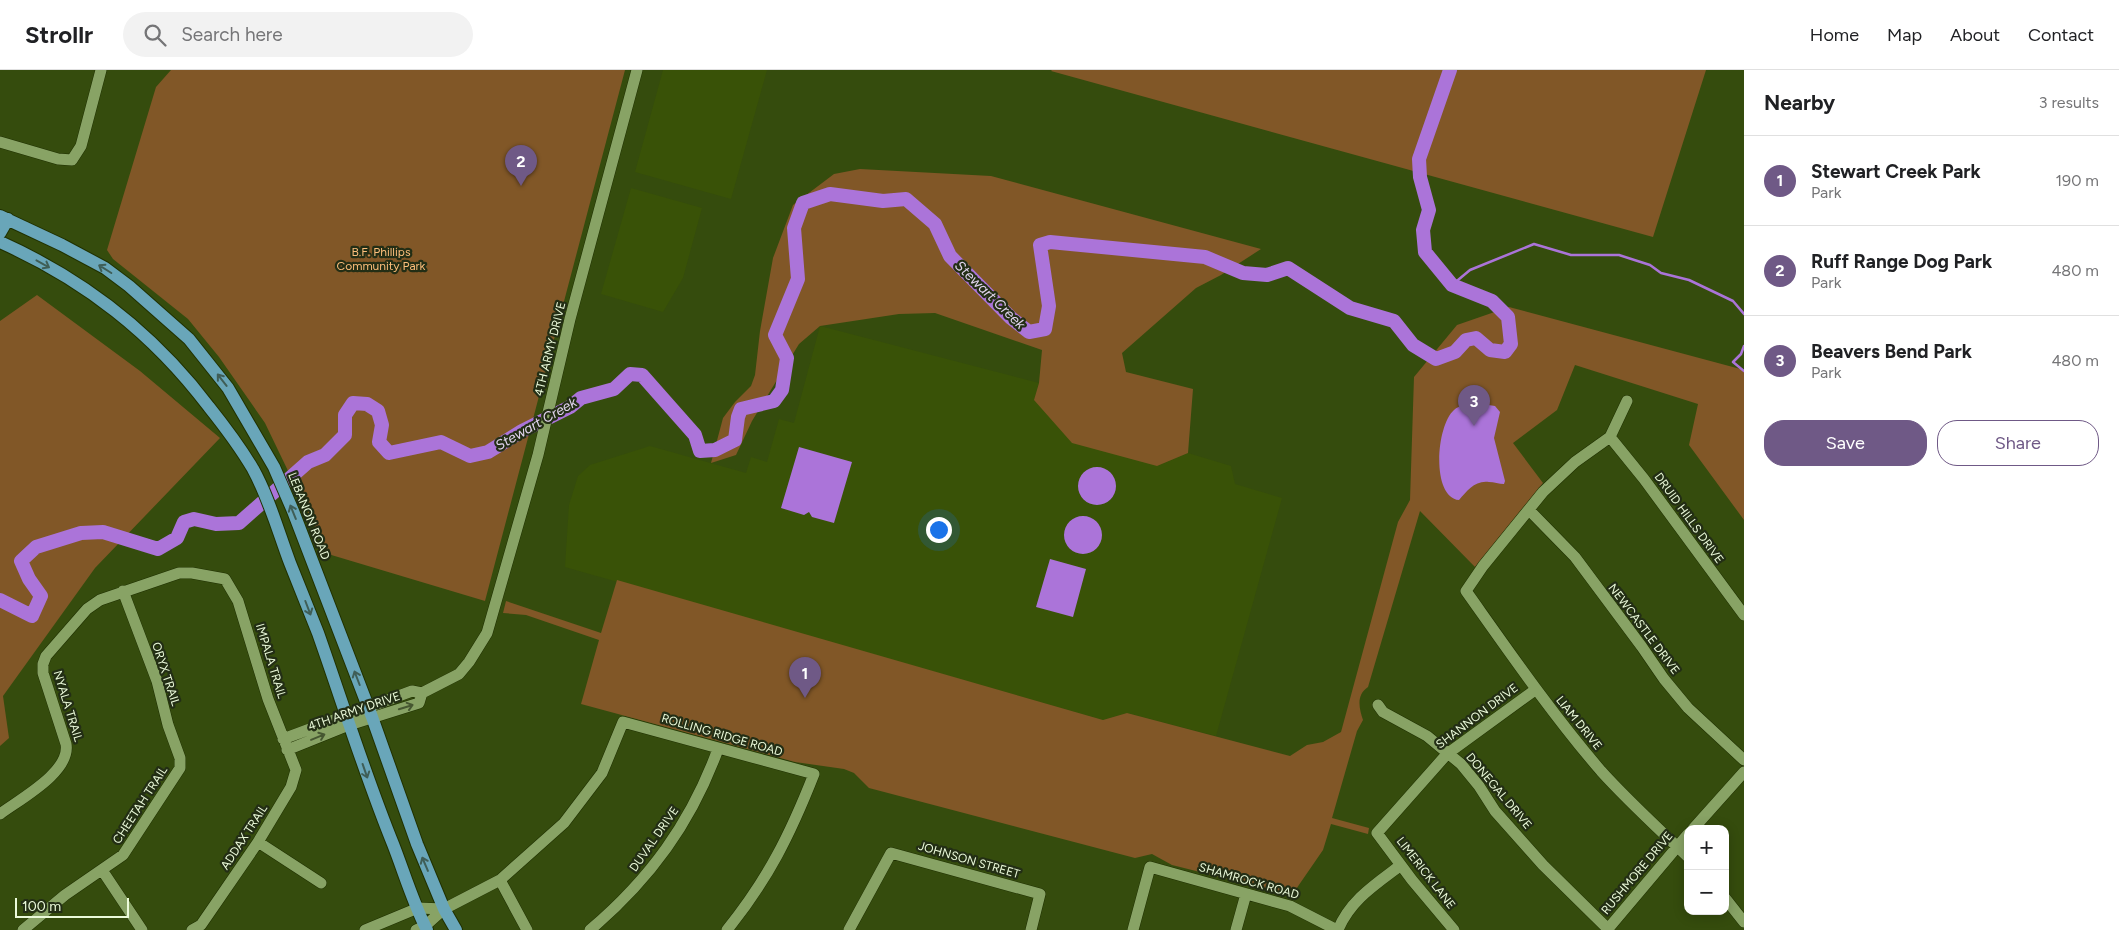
<!DOCTYPE html>
<meta charset="utf-8">
<style>
body{margin:0;font-family:Figtree,sans-serif;background:#f2f2f2;color:#202124}
.controls{position:absolute;right:15px;bottom:15px;display:grid;overflow:hidden;border-radius:10px;box-shadow:0 2px 12px #0003}
.controls button{width:45px;height:45px;display:grid;place-items:center;padding:0;border:0;border-bottom:1px solid #e0e0e0;background:#fff;color:#202124;font:25px sans-serif}
.scale{position:absolute;left:15px;bottom:12px;width:114px;box-sizing:border-box;padding-left:5px;border:2px solid #ebfada;border-top:0;font-size:14px;line-height:18px;white-space:nowrap;color:#ebfada;-webkit-text-stroke:4px #232e15;paint-order:stroke}
.you{position:absolute;left:938px;top:459px;width:18px;height:18px;margin:-12px;border:4px solid #fff;border-radius:50%;background:#1a73e8;box-shadow:0 0 0 8px #1a73e833}
.badge{display:grid;place-items:center;width:32px;height:32px;border-radius:50%;background:#6f5986;color:#fff;font-size:16px;font-weight:700}
.pin{position:absolute;translate:-50% -41px;filter:drop-shadow(0 1px 2px #0008)}
.pin::after{content:'';position:absolute;top:26px;width:18px;height:15px;background:inherit;clip-path:polygon(0 0,100% 0,50% 100%)}
.list{margin:0;padding:0;list-style:none}
h2{display:flex;justify-content:space-between;align-items:center;height:65px;margin:0;padding:0 20px;font-size:21px}
h2 small{font-size:16px;font-weight:400;color:#757577}
.list li{display:grid;grid-template-columns:32px 1fr auto;gap:15px;align-items:center;box-sizing:border-box;height:90px;padding:0 20px;border-top:1px solid #e0e0e0}
.list b{display:block;font-size:19px;white-space:nowrap}
.list p{margin:0;font-size:16px;white-space:nowrap;color:#757577}
.list em{font-size:16px;font-style:normal;color:#757577}
.actions{display:flex;gap:10px;padding:15px 20px}
.actions a{flex:1;padding:11px 0;border:1px solid #6f5986;border-radius:20px;text-align:center;font-size:18px;color:#6f5986}
.actions .main{background:#6f5986;color:#fff}
.icon{flex:none;width:28px;height:28px;fill:none;stroke:currentColor;stroke-width:2;stroke-linecap:round;stroke-linejoin:round}
.map{position:relative;flex:none;width:1744px;height:860px;overflow:hidden}
header{display:flex;align-items:center;gap:30px;box-sizing:border-box;height:70px;padding:0 25px;background:#fff;border-bottom:1px solid #e0e0e0}
header strong{font-size:24px}
nav{display:flex;gap:28px;margin-inline-start:auto;font-size:18px}
.search{width:350px;height:45px;background:#f2f2f2;display:flex;align-items:center;gap:12px;box-sizing:border-box;padding:0 18px;border-radius:28px;color:#757577;font-size:19px}
main{display:flex}
aside{flex:1;background:#fff}
.map>svg:first-child{display:block}
.built{fill:#395207}
.green{fill:#815727}
.water{fill:#ab74d9}
.lines{fill:none;stroke-linecap:round;stroke-linejoin:round}
.stream{stroke:#ab74d9;stroke-width:2.5}
.river{stroke:#ab74d9;stroke-width:14}
.minor-casing{stroke:#1f3001;stroke-width:12}
.major-casing{stroke:#1f3001;stroke-width:14}
.minor{stroke:#88a365;stroke-width:11}
.major{stroke:#69a6b9;stroke-width:12}
.oneway{stroke:#3f5e57}
.oneway2{stroke:#465731}
.labels{text-anchor:middle;dominant-baseline:central;stroke-width:4.5;stroke-linejoin:round;paint-order:stroke}
.park-label{font-size:12px;fill:#fcbe7b;stroke:#232e15}
.street-label{font-size:12px;fill:#ebfada;stroke:#232e15}
.water-label{font-size:14px;font-style:italic;fill:#e1d4ee;stroke:#232e15}
</style>
<header>
<strong>Strollr</strong>
<div class="search"><svg class="icon" aria-label="search" viewBox="0 0 24 24"><circle cx="10" cy="10" r="6"/><path d="M15 15l6 6"/></svg>Search here</div>
<nav><a>Home</a><a>Map</a><a>About</a><a>Contact</a></nav>
</header>
<main>
<div class="map">
<svg width="1744" height="860" viewBox="0 0 1744 860">
<rect width="100%" height="100%" fill="#354c0d"/>
<path class="built" d="M663 0H767L731 129 635 102Z
M631 118 702 138 683 208 663 242 601 224Z
M820 256 1039 313 1034 330 1157 396 1188 383 1231 396 1235 414 1282 428 1216 666 1127 643 1103 650 565 497 569 435 578 406 590 395 650 376 746 403 751 387 767 392 779 349 794 353Z"/>
<path class="green" d="M171 0H625L485 531 328 484 265 353 219 287 188 249 113 189 107 180 156 17Z
M1052 0H1706L1653 167 1051 1Z
M860 99 991 106 1261 179 1221 205 1196 218 1122 283 1126 302 1193 319 1188 383 1157 396 1072 373 1034 330 1039 313 1042 280 935 243 899 244 820 256 799 274 752 351 736 385 711 393 723 348 735 332 751 316 755 305 760 261 773 188 793 135 834 104Z
M37 225 140 301 220 368 95 498 3 626 9 668 0 676V251Z
M1509 237 1744 300V450L1689 375 1698 334 1575 295 1557 340 1513 373 1543 413 1475 497 1420 441 1368 617C1356 625 1359 638 1363 650L1357 661 1332 748 1369 758 1368 764 1331 754 1323 780 1292 825 1172 795 1152 784 1135 788 869 718 854 703 844 699 795 692 581 634 599 570 526 545 503 543 506 531 601 563 617 510 1103 650 1127 643 1290 686 1307 675 1323 672 1341 662 1398 452 1410 430 1414 307 1457 255Z"/>
<path class="water" d="M1476 333 1495 336 1500 342 1494 368 1505 411 1504 414C1499 414 1494 412 1489 412 1475 410 1467 421 1459 430 1431 427 1436 356 1454 340 1459 335 1469 334 1476 333Z
M799 377 852 392 834 453 812 447 809 442 804 445 781 438Z
M1078 416a19 19 0 1 1 38 0a19 19 0 1 1-38 0Z
M1064 465a19 19 0 1 1 38 0a19 19 0 1 1-38 0Z
M1050 489 1086 499 1073 547 1036 537Z"/>
<g class="lines">
<path class="stream" d="M1452 215 1470 200 1534 174 1571 185H1619L1650 195 1661 203 1689 210 1733 231 1744 244
M1744 276 1741 284 1733 292 1744 301"/>
<path class="river" d="M0 530 32 546 41 526 29 509 21 491 36 477 81 463 103 462 158 479 177 468 184 452 194 449 216 454 239 453 308 392 325 385 345 365V345L353 333 367 334 378 341 382 355 379 372 389 383 441 372 470 386 488 382 522 361 570 337 581 328 614 319 630 304 642 305 695 365 700 381 715 380 735 370 738 347 741 339 774 331 782 320 787 288 775 265 798 209 794 158 803 133 830 124 883 131 906 129 935 154 950 186 1011 248 1029 262 1045 259 1049 236 1040 175 1050 172 1205 187 1243 203 1267 205 1288 198 1350 238 1394 251 1413 275 1436 289 1455 282 1466 270 1476 268 1490 280 1505 282 1511 274 1508 247 1492 231 1452 215 1425 182 1423 160 1429 140 1420 107 1419 89 1450 0"/>
<defs>
<path id="minor" d="M0 72 58 89 72 90 81 76 101 0
M1627 331 1610 367 1575 392 1543 422 1483 496 1466 521C1510 583 1552 644 1601 701 1628 731 1659 759 1688 787
M1610 367 1644 409 1744 545
M1529 440 1575 487 1642 577 1664 609 1688 638 1744 690
M1378 635 1383 642 1427 666 1461 694 1479 716 1495 741 1543 795 1609 860
M283 669 412 621 422 623 459 604 469 592 487 563 538 385 570 249 637 0
M287 680 349 655 419 633 422 623
M0 744C20 729 71 702 66 674L43 603V594L46 586 87 539 100 530 179 503H192L225 509 238 531 268 629 296 700 291 717 258 772 201 855 192 860
M1693 759 1744 702
M258 772 321 813
M102 800 142 860
M500 810 527 860
M1725 828 1744 852
M23 860 65 825 123 785 180 698V688L168 655 157 611 123 521
M365 860 418 838 444 839
M416 860 425 856 444 839 500 810 564 753 602 703 623 652 814 704C790 765 768 809 727 860
M590 860C650 809 691 753 718 679
M849 860 891 783 1040 824 1031 860
M1133 860 1150 797 1290 836 1337 860
M1236 860 1246 824
M1338 860C1350 830 1376 814 1401 795
M1454 860 1412 810 1377 763 1447 684 1535 620
M1607 860 1688 764"/>
<path id="major" d="M0 146 62 175 105 198 129 216 189 269 228 318 274 397 293 441 372 647 417 774 444 839 456 860
M0 163 8 149
M0 172C85 210 153 263 209 337 225 357 240 377 253 399 269 428 278 461 290 493 299 516 309 540 318 563 343 634 365 705 393 774 404 802 413 833 427 860"/>
</defs>
<use href="#minor" class="minor-casing"/>
<use href="#major" class="major-casing"/>
<use href="#minor" class="minor"/>
<use href="#major" class="major"/>
</g>
<defs><path id="oneway-shaft" d="M-6 0H5M1.5-3L5.5 0L1.5 3" fill="none" stroke-width="1.6" stroke-linecap="round" stroke-linejoin="round" transform="scale(1.25)"/></defs>
<g class="oneway">
<use href="#oneway-shaft" transform="translate(43 194) rotate(29)"/>
<use href="#oneway-shaft" transform="translate(105 199) rotate(-148)"/>
<use href="#oneway-shaft" transform="translate(222 310) rotate(-128)"/>
<use href="#oneway-shaft" transform="translate(293 442) rotate(-112)"/>
<use href="#oneway-shaft" transform="translate(308 538) rotate(69)"/>
<use href="#oneway-shaft" transform="translate(357 608) rotate(-111)"/>
<use href="#oneway-shaft" transform="translate(365 701) rotate(71)"/>
<use href="#oneway-shaft" transform="translate(425 794) rotate(-113)"/>
</g>
<g class="oneway2">
<use href="#oneway-shaft" transform="translate(406 637) rotate(-17)"/>
<use href="#oneway-shaft" transform="translate(318 667) rotate(-22)"/>
</g>
<g class="labels">
<g class="park-label">
<text x="381" y="182">B.F. Phillips<tspan x="381" dy="14">Community Park</tspan></text>
</g>
<g class="street-label">
<text transform="translate(550 279) rotate(-76)">4TH ARMY DRIVE</text>
<text transform="translate(309 446) rotate(68)">LEBANON ROAD</text>
<text transform="translate(1689 448) rotate(54)">DRUID HILLS DRIVE</text>
<text transform="translate(1644 559) rotate(53)">NEWCASTLE DRIVE</text>
<text transform="translate(271 591) rotate(73)">IMPALA TRAIL</text>
<text transform="translate(166 604) rotate(72)">ORYX TRAIL</text>
<text transform="translate(68 636) rotate(73)">NYALA TRAIL</text>
<text transform="translate(354 641) rotate(-19)">4TH ARMY DRIVE</text>
<text transform="translate(1477 646) rotate(-37)">SHANNON DRIVE</text>
<text transform="translate(1579 653) rotate(51)">LIAM DRIVE</text>
<text transform="translate(722 665) rotate(16)">ROLLING RIDGE ROAD</text>
<text transform="translate(1499 721) rotate(50)">DONEGAL DRIVE</text>
<text transform="translate(140 735) rotate(-57)">CHEETAH TRAIL</text>
<text transform="translate(244 767) rotate(-57)">ADDAX TRAIL</text>
<text transform="translate(654 769) rotate(-55)">DUVAL DRIVE</text>
<text transform="translate(969 790) rotate(16)">JOHNSON STREET</text>
<text transform="translate(1426 803) rotate(52)">LIMERICK LANE</text>
<text transform="translate(1637 803) rotate(-50)">RUSHMORE DRIVE</text>
<text transform="translate(1249 811) rotate(16)">SHAMROCK ROAD</text>
</g>
<g class="water-label">
<text transform="translate(990 225) rotate(44)">Stewart Creek</text>
<text transform="translate(536 354) rotate(-30)">Stewart Creek</text>
</g>
</g>
</svg>
<div class="controls">
<button>+</button>
<button>−</button>
</div>
<div class="scale">100 m</div>
<div class="you"></div>
<div class="pin badge" style="left:805px;top:628px">1</div>
<div class="pin badge" style="left:521px;top:116px">2</div>
<div class="pin badge" style="left:1474px;top:356px">3</div>
</div>
<aside>
<h2>Nearby<small>3 results</small></h2>
<ul class="list">
<li><span class="badge">1</span><div><b>Stewart Creek Park</b><p>Park</p></div><em>190 m</em></li>
<li><span class="badge">2</span><div><b>Ruff Range Dog Park</b><p>Park</p></div><em>480 m</em></li>
<li><span class="badge">3</span><div><b>Beavers Bend Park</b><p>Park</p></div><em>480 m</em></li>
</ul>
<div class="actions"><a class="main">Save</a><a>Share</a></div>
</aside>
</main>
